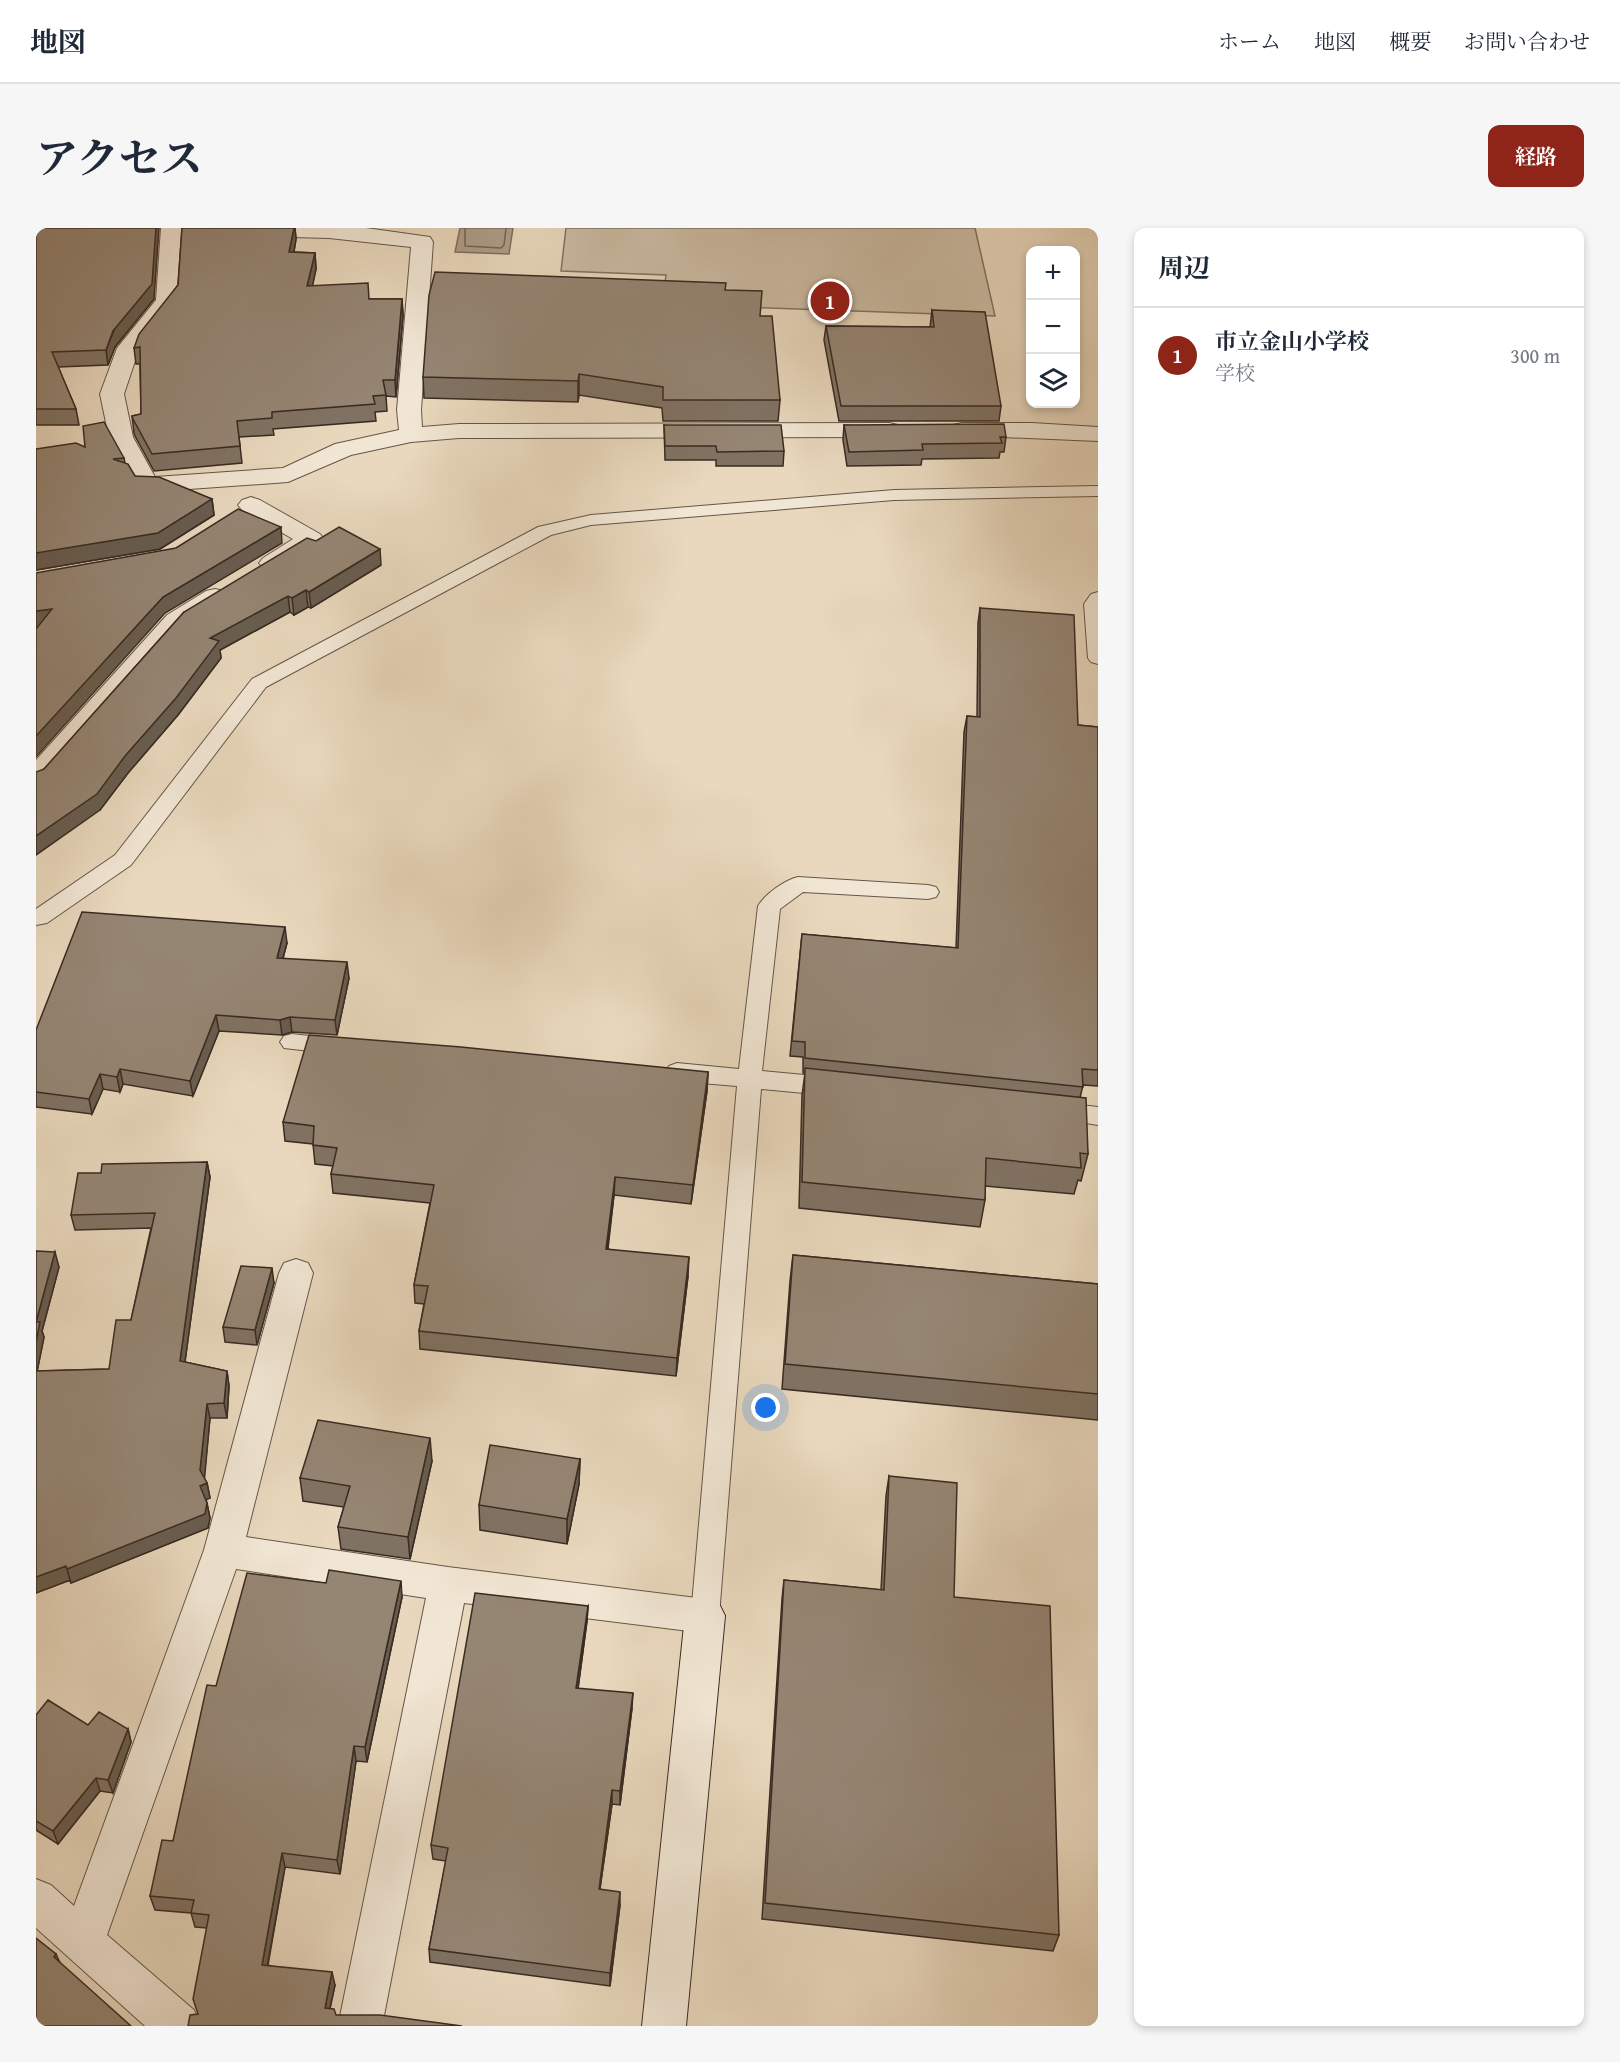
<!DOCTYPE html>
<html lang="ja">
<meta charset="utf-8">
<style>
body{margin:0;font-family:"Gentium Book Plus","Noto Serif JP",serif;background:#f6f6f7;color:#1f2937}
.controls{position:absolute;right:18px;top:18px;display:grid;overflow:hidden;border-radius:12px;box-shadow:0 3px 9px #0003}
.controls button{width:54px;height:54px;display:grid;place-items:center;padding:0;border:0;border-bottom:2px solid #e0e1e3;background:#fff;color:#1f2937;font:30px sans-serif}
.you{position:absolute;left:730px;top:1180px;width:21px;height:21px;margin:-15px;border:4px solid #fff;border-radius:50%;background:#1a73e8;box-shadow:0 0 0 9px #1a73e833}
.badge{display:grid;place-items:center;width:39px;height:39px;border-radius:50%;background:#8f2418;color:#fff;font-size:20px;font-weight:700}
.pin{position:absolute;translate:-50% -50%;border:3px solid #fff;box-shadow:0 2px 6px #0006}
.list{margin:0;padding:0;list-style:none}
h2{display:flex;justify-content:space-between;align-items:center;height:78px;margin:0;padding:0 24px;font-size:26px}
h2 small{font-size:20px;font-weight:400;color:#747a83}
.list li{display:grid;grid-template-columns:39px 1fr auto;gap:18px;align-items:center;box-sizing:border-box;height:96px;padding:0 24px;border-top:2px solid #e0e1e3}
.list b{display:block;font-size:22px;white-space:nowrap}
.list p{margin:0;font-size:20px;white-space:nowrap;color:#747a83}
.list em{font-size:20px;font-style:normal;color:#747a83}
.icon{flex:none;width:33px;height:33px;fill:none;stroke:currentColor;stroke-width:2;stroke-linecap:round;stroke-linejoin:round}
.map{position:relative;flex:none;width:1062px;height:1798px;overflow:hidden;border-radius:12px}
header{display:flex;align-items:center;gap:36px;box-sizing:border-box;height:84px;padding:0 30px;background:#fff;border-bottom:2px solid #e0e1e3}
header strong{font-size:28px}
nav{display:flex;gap:33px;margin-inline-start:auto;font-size:21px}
.intro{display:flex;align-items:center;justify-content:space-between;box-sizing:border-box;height:144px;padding:0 36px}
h1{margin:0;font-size:42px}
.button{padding:15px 27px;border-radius:12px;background:#8f2418;color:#fff;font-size:21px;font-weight:700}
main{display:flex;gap:36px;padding:0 36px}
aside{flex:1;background:#fff;border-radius:12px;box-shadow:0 3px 9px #0003}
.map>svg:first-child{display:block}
.green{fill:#cbbba3;stroke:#827362;stroke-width:1.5}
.water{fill:#ad9d88;stroke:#7f6f5f;stroke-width:1.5}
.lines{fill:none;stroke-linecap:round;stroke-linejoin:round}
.shore{stroke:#736455;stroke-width:1.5}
.lane-casing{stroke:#655649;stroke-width:2}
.street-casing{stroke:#655649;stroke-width:2}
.secondary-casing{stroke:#392b22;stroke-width:2}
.lane{fill:#f1e6d4;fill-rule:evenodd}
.street{fill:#f1e6d4;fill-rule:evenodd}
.secondary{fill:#f1e6d4;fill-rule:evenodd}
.wall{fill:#807263;stroke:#392b22;stroke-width:1.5}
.shaded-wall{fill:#685d50;stroke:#392b22;stroke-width:1.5}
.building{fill:#958573;stroke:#392b22;stroke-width:1.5}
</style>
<header>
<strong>地図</strong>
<nav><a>ホーム</a><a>地図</a><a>概要</a><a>お問い合わせ</a></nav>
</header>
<div class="intro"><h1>アクセス</h1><a class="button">経路</a></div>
<main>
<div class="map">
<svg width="1062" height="1798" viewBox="0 0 1062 1798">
<rect width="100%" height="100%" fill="#e9d8bd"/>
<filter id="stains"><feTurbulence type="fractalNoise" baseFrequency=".00333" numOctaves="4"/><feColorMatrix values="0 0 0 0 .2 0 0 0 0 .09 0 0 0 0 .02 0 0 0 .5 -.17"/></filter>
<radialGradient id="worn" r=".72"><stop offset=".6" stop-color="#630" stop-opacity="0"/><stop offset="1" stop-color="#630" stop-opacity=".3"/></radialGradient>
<path class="green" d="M530 0H939L959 88 702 79 627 69 630 47 525 43Z"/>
<path class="water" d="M424 0H477L473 26 419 24Z"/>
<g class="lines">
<path class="shore" d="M429 0V18L465 20 468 17 470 0"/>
<defs>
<path id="lane" d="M1062 258V268L858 272 555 297 515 307 230 459 95 637 11 695 0 697V681L79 627 216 451 502 299 555 287 858 262Z
M1062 364V436L1055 434 1052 430 1048 376 1055 366Z
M762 649 892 657 900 659 903 664 900 669 892 671 767 664 744 681 726 843 800 850 808 853 812 859 808 865 800 868 725 861 683 1388 679 1397 669 1401 659 1397 655 1388 701 858 641 853 633 850 629 844 633 838 641 835 703 841 722 678C729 666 749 652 762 649Z
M256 806 309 812 313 818 309 824 301 826 248 820 244 814 248 808Z
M1020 874 1062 879V897L1012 889 1008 883 1012 877Z"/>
<path id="street" d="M125 0H330L394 9 397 14 385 182 386 199 423 196 853 195 862 197 865 202 862 207 853 209 423 210 375 214 315 227 252 254 111 264 102 262 73 209 64 166 81 120 120 72ZM146 6 293 10 375 19 361 182 363 202 299 216 247 240 119 249 97 209 88 166 103 121 142 73Z
M926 195H996L1062 199V213L917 207 914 202 917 197Z
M215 269 224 272 284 306 288 311 284 316C267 327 247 346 227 340L223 335 227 330 257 311 206 282 202 277 206 272Z
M179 361 188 363 192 369 188 375 149 399 10 556 0 559V532L131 387 170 363Z
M260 1031 272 1035 277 1045 210 1309 412 1339 669 1371 683 1376 689 1388 683 1400 669 1405 428 1375 346 1798H302L390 1370 200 1341 71 1707 158 1782 164 1798H109L0 1700V1651L15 1657 38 1678 168 1322 243 1045 248 1035Z"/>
<path id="secondary" d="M669 1371 683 1376 689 1388 650 1798H606L649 1388 655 1376Z"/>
</defs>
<use href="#lane" class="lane-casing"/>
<use href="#street" class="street-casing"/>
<use href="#secondary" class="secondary-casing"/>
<use href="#lane" class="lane"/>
<use href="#street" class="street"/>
<use href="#secondary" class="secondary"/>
</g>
<path class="wall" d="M146 0H259L260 11 258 24 279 25 280 41 276 58 333 71H366L367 88 360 169 350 168 351 183 339 184 340 193 237 201 238 207 203 209 206 235 118 243 99 208 98 205 96 188 105 186 104 136H100L98 120 142 57Z
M0 6 118 71 79 119 72 137 22 139 40 181 43 197H0Z
M690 62 724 88 744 172 742 193H627L626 180 543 167 542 174 388 170 387 149Z
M896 82 965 178 963 193H803L788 112 790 98 894 99Z
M628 197 748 223 747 238H680V232H629Z
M808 197 970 209 968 224H964L963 230 886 231 885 237 811 238 807 212Z
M49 219 88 230 89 235 99 248 176 271 178 287 124 321 0 342V221Z
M345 337 275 380 272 379 258 387 254 384 184 422 185 430 142 487 92 545 64 582 8 541 148 384Z
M944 380 1042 497 1062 499V858L1047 857 1044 870 1052 926 1045 953 1042 952 1038 966 949 958V972L944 999 763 980 766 867 769 845H767V829L754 828 766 706 920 720 928 504 931 488 941 489 942 395Z
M251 715 247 730 313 750 301 807 256 804 246 807 183 803 157 868 87 856 84 864 67 861 56 886 0 879V802Z
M672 844 671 863 655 976 578 967 572 1021 652 1048 640 1148 384 1121 383 1103 388 1076 379 1075 378 1057 394 975 297 965 295 946 297 938 279 936 277 916 249 913 247 894Z
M171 934 174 949 149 1134 191 1143 193 1158 191 1190H174L168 1250 171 1255 174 1270 170 1271 174 1290 172 1300 35 1355 34 1352 0 1365V1023L23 1039 6 1103 8 1109 1 1143 73 1141 95 1092 115 1000 39 1002 35 987 65 945Z
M757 1027 1062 1056V1192L746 1161 754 1053Z
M238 1055 221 1117 189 1114 187 1099Z
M544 1231 543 1256 531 1316 444 1302 443 1277Z
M396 1233 374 1331 305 1321 302 1299 308 1279 267 1273 264 1250Z
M853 1248 918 1369 1023 1707 1017 1723 726 1691 746 1371 748 1352 845 1362 850 1268Z
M366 1369 331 1534 320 1533 304 1646 249 1639 232 1737 299 1757 294 1781 300 1787 162 1786 171 1700 159 1699 155 1685 119 1682 114 1668 137 1613 180 1458Z
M552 1378 551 1393 542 1461 596 1480 584 1577 576 1576 564 1661 584 1677 574 1758 394 1734 393 1721 410 1633 397 1631 395 1617Z
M0 1487 52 1497 92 1501 95 1514 77 1565 64 1563 22 1616 0 1602Z"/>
<path class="shaded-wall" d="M120 0H123L118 71 79 119 72 137 70 122Z
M258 0H259L260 11 255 40 253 24Z
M279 25 280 41 273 75 271 58Z
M366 71 367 88 360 169 359 152Z
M543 146V167L542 174V153Z
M176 271 178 287 124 321 0 342V325Z
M245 299 246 315 129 385 0 529V508L127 369Z
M344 321 345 337 275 380 273 364Z
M270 362 272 379 258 387 256 370Z
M252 368 254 384 184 422 185 430 142 487 92 545 64 582 0 627V608L174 410Z
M16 381 19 397 0 400V383Z
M249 699 251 715 243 745 241 730Z
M311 734 313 750 301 807 299 792Z
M180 787 183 803 157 868 154 853Z
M254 789 256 804 246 807 244 792Z
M84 841 87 856 84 864 81 849Z
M672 844 671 863 655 976 657 957Z
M64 846 67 861 56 886 53 871Z
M171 934 174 949 147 1148 144 1133Z
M579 949 578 967 569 1039 570 1021Z
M19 1024 23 1039 6 1103 8 1109 0 1149V1094Z
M653 1029 652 1048 640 1148 641 1130Z
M236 1040 238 1055 221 1117 219 1102Z
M191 1143 193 1158 191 1190 188 1175Z
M171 1176 174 1190 168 1256 164 1242Z
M394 1210 396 1233 374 1331 372 1309Z
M544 1231 543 1256 531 1316V1291Z
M171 1255 174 1270 167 1273 164 1258Z
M171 1275 174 1290 172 1300 35 1355 31 1341Z
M30 1338 34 1352 0 1365V1349Z
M365 1353 366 1369 331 1534 329 1519Z
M552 1378 551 1393 540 1475V1460Z
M597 1465 596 1480 584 1577V1563Z
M92 1501 95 1514 77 1565 72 1552Z
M318 1518 320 1533 304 1646 301 1632Z
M60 1550 64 1563 22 1616 17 1603Z
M576 1562V1576L562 1674 563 1661Z
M246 1625 249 1639 229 1750 226 1737Z
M584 1664V1677L574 1758V1745Z
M20 1726 26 1739 18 1729Z
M296 1744 299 1757 291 1793 289 1780Z"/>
<path class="building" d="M1 0H120L116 56 77 103 70 122 16 124 40 181H0V6Z
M146 0H258L253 24 279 25 271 58 332 55 333 71H366L359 152H347L350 167 337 168 339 176 236 184V190L201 193 204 218 116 226 97 191 96 188 105 186 104 119 98 120 103 106 142 57Z
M399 44 690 55 689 62 726 63 724 88H736L744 172H627V159L543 146 542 153 387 149 393 67Z
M896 82 949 84 965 178H805L790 98 898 99Z
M68 194 88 230 77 231 92 236 99 248 123 249 176 271 122 305 0 325V221L40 215 49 219 47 198Z
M968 196 970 209H964L966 215 886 216 887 222 813 224 808 197Z
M628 197H745L748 223 681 224 680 218H629Z
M202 281 245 299 127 369 0 508V401L16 381 0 383V345L140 320Z
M303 299 344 321 273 364 270 362 256 370 252 368 174 410 183 413 140 470 89 528 61 566 0 608V544L8 541 148 384 271 310 280 313Z
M944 380 1038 387 1042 497 1062 499V842L1046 841 1047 859 769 830V814L756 813 766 706 922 720 931 488 944 489Z
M46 684 249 699 241 730 311 734 299 792 254 789 244 792 180 787 154 853 84 841 81 849 64 846 53 871 0 864V802Z
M273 807 425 819 672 844 657 957 579 949 570 1021 653 1029 641 1130 383 1103 392 1058 378 1057 398 957 295 946 301 920 277 917 278 898 247 894Z
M769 840 1050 870 1052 926 1044 925 1045 940 950 930 949 972 766 954Z
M171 934 144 1133 191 1143 188 1175 171 1176 164 1242 171 1255 164 1258 171 1275 169 1286 31 1341 30 1338 0 1349V1143L73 1141 80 1092H95L119 985 35 987 42 945H65L66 936Z
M0 1023 19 1024 0 1094H4L0 1114Z
M757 1027 1062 1056V1166L749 1136Z
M205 1038 236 1040 219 1102 187 1099Z
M282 1192 394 1210 372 1309 302 1299 314 1258 264 1250Z
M454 1217 544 1231 531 1291 443 1277Z
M853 1248 921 1255 918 1369 1014 1378 1023 1707 729 1675 748 1352 848 1362Z
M293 1342 365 1353 329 1519 318 1518 301 1632 246 1625 226 1737 296 1744 289 1780 298 1781 300 1787H344L426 1798H152L154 1787 162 1786 157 1771 173 1687 155 1685 158 1672 114 1668 126 1612 137 1613 171 1457 180 1458 211 1345 290 1355Z
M439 1365 552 1378 540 1460 597 1465 584 1563 576 1562 563 1661 584 1664 574 1745 393 1721 412 1620 395 1617Z
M12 1472 52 1497 63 1484 92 1501 72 1552 60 1550 17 1603 0 1593V1487Z
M0 1710 20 1726 18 1729 95 1798H0Z"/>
<rect width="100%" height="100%" filter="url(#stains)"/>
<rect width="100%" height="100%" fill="url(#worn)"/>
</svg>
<div class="controls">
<button>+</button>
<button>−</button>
<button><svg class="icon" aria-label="layers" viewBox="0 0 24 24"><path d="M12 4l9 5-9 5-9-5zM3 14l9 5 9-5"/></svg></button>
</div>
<div class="you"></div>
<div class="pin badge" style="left:794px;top:73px">1</div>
</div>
<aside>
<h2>周辺<small></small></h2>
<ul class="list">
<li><span class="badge">1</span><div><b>市立金山小学校</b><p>学校</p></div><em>300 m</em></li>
</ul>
</aside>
</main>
